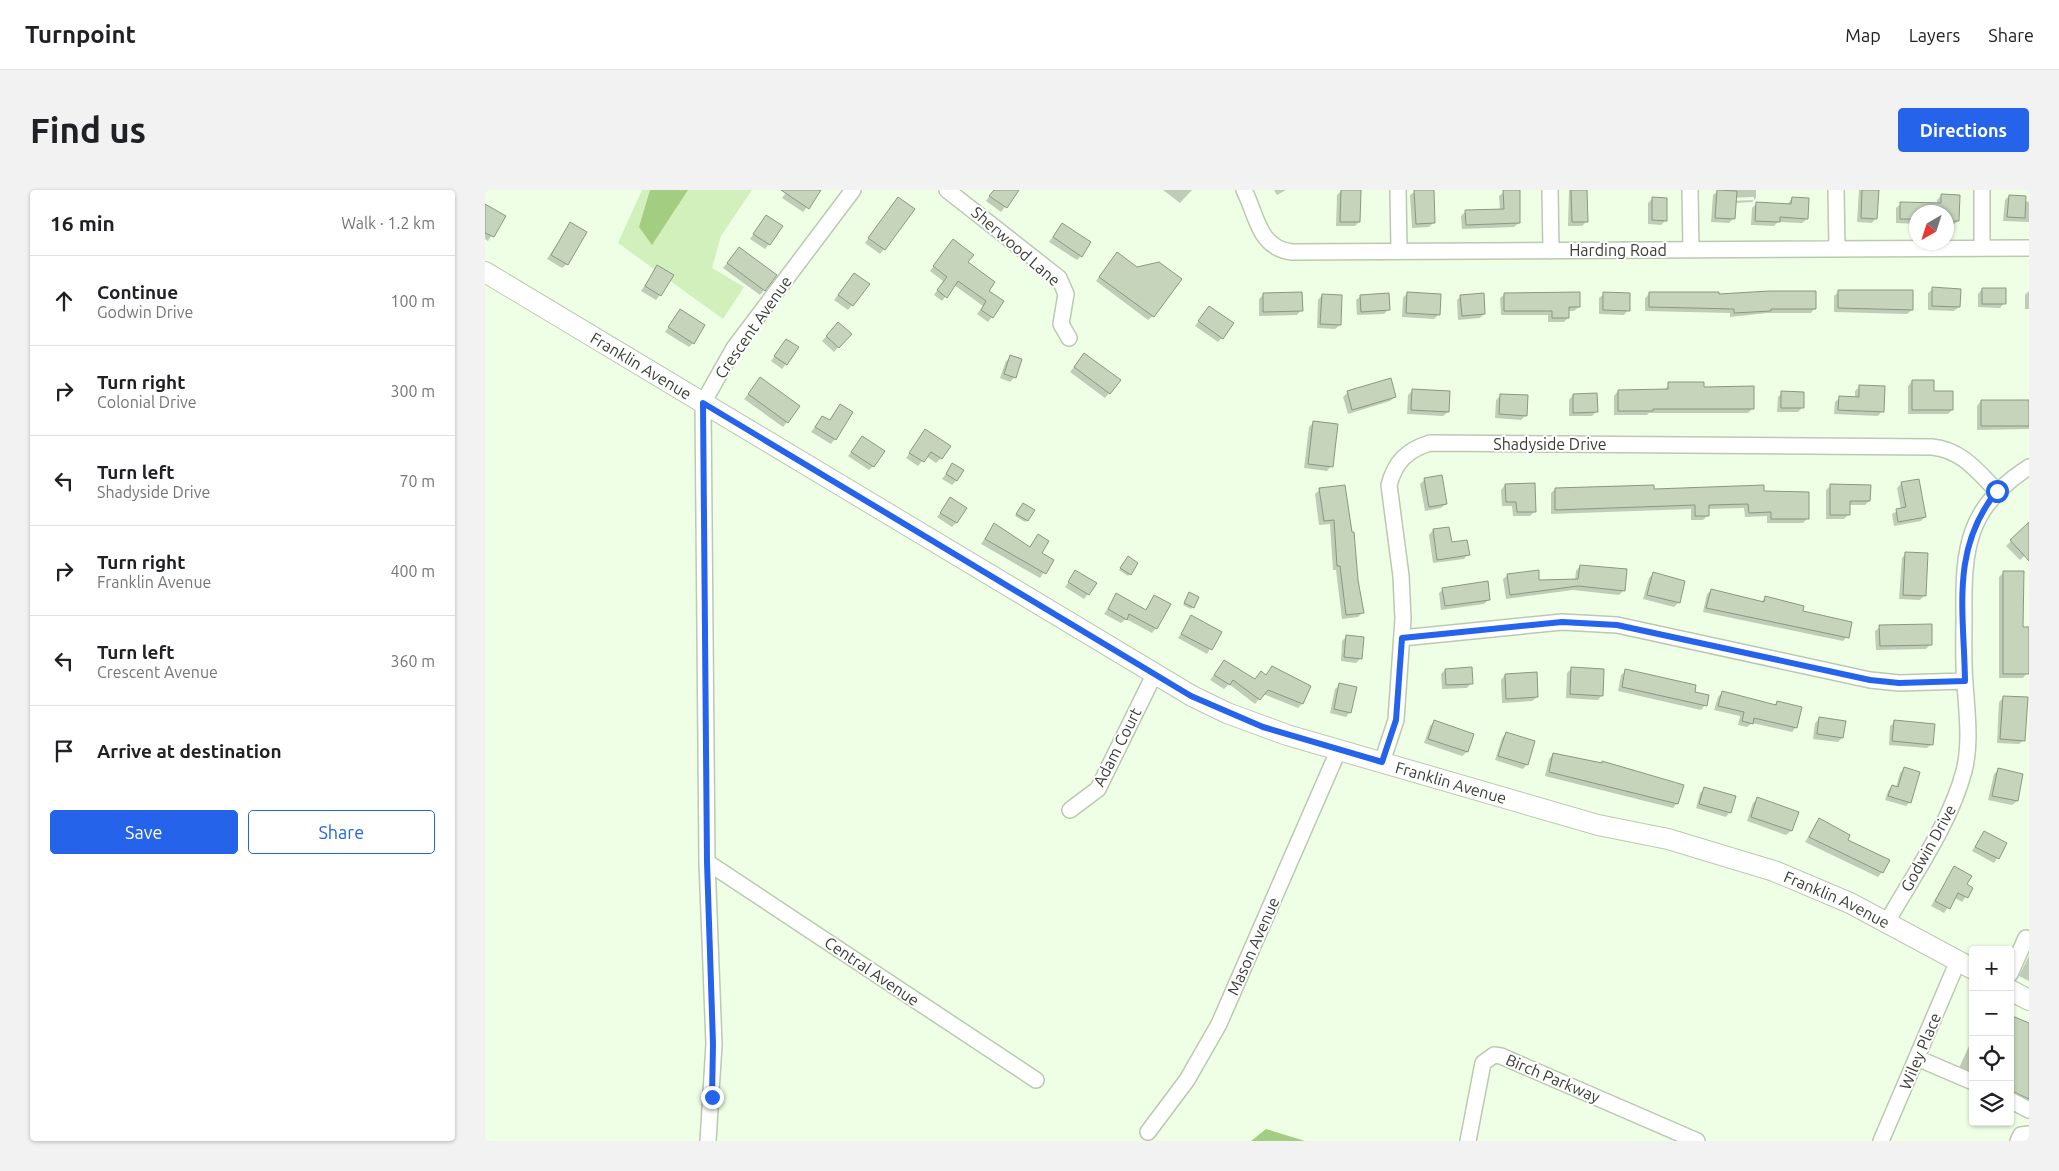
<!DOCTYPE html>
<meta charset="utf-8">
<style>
body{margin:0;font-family:Ubuntu,sans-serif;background:#f2f2f2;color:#202124}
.controls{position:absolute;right:15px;bottom:15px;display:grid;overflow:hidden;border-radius:5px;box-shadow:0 1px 4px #0004}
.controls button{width:45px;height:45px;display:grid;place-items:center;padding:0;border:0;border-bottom:1px solid #e0e0e0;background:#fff;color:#202124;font:25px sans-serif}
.compass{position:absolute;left:1424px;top:15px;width:45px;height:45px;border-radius:50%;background:#fff;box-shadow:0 1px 4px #0004;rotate:219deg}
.stop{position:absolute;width:15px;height:15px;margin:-11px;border:4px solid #2563eb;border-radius:50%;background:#fff}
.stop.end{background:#2563eb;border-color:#fff;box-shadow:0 1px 5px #0008}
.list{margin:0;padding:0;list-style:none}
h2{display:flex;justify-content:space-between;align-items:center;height:65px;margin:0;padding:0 20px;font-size:21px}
h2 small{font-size:16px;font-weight:400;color:#757577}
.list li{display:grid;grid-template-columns:32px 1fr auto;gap:15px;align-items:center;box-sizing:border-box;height:90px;padding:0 20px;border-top:1px solid #e0e0e0}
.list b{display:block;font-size:19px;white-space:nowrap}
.list p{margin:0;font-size:16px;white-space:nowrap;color:#757577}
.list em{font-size:16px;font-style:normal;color:#757577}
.actions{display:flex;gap:10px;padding:15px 20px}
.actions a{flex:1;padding:11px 0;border:1px solid #2563eb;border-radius:5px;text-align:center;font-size:18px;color:#2563eb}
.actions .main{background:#2563eb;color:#fff}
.icon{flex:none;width:28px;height:28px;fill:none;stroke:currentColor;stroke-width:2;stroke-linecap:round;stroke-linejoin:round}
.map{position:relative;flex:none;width:1544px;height:951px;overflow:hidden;border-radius:5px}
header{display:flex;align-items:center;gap:30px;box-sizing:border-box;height:70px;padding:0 25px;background:#fff;border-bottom:1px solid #e0e0e0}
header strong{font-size:24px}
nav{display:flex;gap:28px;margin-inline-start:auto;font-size:18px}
.intro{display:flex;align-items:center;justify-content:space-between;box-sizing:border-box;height:120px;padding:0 30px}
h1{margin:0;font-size:35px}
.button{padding:12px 22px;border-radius:5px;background:#2563eb;color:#fff;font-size:18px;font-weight:700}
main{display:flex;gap:30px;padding:0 30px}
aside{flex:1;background:#fff;border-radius:5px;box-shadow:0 1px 4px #0004}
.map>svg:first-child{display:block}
.green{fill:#d1f0bb}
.forest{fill:#a3ce82}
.shadow{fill:#0003;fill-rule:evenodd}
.building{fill:#c5d4bb;stroke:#8a9881}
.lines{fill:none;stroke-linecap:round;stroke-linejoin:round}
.minor-casing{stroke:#bbc9b0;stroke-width:18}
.major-casing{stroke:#bbc9b0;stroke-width:22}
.minor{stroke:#fff;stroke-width:15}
.major{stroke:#fff;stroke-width:20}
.route{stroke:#2563eb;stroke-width:6}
.labels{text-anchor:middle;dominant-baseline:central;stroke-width:4;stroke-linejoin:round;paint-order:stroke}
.street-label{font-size:16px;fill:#393f35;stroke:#fff}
</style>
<header>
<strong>Turnpoint</strong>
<nav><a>Map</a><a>Layers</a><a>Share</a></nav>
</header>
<div class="intro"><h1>Find us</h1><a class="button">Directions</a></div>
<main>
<aside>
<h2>16 min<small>Walk · 1.2 km</small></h2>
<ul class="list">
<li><svg class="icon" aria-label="ahead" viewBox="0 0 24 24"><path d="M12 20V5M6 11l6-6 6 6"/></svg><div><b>Continue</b><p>Godwin Drive</p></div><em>100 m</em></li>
<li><svg class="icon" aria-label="right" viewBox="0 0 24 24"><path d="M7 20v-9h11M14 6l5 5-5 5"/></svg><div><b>Turn right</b><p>Colonial Drive</p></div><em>300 m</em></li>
<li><svg class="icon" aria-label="left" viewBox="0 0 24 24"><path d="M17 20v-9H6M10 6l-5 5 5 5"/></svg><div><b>Turn left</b><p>Shadyside Drive</p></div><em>70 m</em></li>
<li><svg class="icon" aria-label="right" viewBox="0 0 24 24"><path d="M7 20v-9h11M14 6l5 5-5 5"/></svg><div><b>Turn right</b><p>Franklin Avenue</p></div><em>400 m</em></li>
<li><svg class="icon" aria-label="left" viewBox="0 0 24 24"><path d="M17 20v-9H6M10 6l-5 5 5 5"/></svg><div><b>Turn left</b><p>Crescent Avenue</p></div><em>360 m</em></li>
<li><svg class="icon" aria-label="arrive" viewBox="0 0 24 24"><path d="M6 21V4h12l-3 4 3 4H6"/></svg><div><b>Arrive at destination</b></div></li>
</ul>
<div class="actions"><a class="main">Save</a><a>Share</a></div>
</aside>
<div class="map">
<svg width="1544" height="951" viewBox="0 0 1544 951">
<rect width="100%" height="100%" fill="#efffe5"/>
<path class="green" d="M157 0H267L236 46 227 78 259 97 238 129 133 53Z"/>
<path class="forest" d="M165 0H203L167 55 154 37Z
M781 939 820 951H766Z"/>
<path class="shadow" d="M303 0H329L333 3 318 22 297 8Z
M509 0H533L516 22 501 11Z
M678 0H707L695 13Z
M789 0H801L792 5Z
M947 0 949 32 944 37 927 38 925 5 932 0Z
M1084 0H1101L1102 31 1097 36H1083Z
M1235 0H1271V8L1267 12 1250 13 1248 29 1244 33 1226 32 1228 5ZM1269 7V10L1245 11V8Z
M1374 0H1393L1391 28 1387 33 1372 32Z
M856 1 874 32 870 36H851L852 5Z
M1019 2 1034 33 1029 37 977 39 976 26 981 21H1015L1014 6Z
M1457 5 1473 31 1468 35H1462V22H1432V34L1411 33V18L1416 14H1452V10Z
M1524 6 1544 12V32L1518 31 1520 10Z
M413 8 399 59 395 64 380 53Z
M1168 8 1181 30 1176 35 1163 34V13Z
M1307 8 1322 29 1317 33 1293 32 1289 36 1266 35 1267 18 1271 14 1302 15Z
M0 15 19 26 3 51 0 49Z
M281 26 284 54 280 59 265 49Z
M85 34 82 74 77 78 62 69Z
M577 34 596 66 592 70 564 52Z
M464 55 481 72 502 101 518 112 503 132 492 124 498 116 469 95 457 111 449 105 458 91 445 81Z
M250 63 290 85 275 105 238 78Z
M628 68 668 126 663 130 611 91Z
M172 77 175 105 171 110 156 101Z
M365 89 383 94 363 120 349 110Z
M1448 99 1474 117 1469 121 1443 120V103Z
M1497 99 1519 113 1515 118 1493 117V104Z
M1354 101 1427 120 1422 124 1349 122V106Z
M1544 101V119H1540V105Z
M922 103 954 124 949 129 917 127 918 108Z
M1165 103 1233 105 1330 118 1326 123H1282L1245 127V123L1160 121V108Z
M1020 104 1094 117 1089 121H1083V128L1079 132H1063V125H1016L1015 108Z
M1119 104 1143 120 1139 125 1114 124V108Z
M778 105 816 120 812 125 774 126V109Z
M837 105 855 135 850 139 832 138 833 110Z
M876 106 904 119 899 124 872 125 871 110Z
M976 106 999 124 995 128 973 130 972 110Z
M195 120 208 153 204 157 180 142Z
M720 122 737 148 733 152 710 136Z
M349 138 365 144 349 162 337 151Z
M301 150V174L297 179 286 171Z
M526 167 530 187 525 192 515 188 521 171Z
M595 169 624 203 620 208 585 182Z
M275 189 302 232 298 237 259 209Z
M905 190 910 207 905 211 863 224 858 207 862 203Z
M1427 191 1448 202 1467 220 1463 224H1423V196Z
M1184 194 1217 198 1268 218 1263 223H1164L1162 225H1129V206L1133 201H1179Z
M1375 196 1397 221 1393 226 1349 224 1350 212 1354 208H1370V201Z
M928 200 963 222 958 226 922 224 923 205Z
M1297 203 1317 218 1313 222H1292L1293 207Z
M1016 205 1041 225 1036 230 1010 228 1011 210Z
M1088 205 1112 221 1107 226H1084V210Z
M1496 211H1544V239L1492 240V216Z
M355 215 350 249 346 254 326 242 337 227 344 231Z
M828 233 846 276 842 281 819 278 824 237Z
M440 240 456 268 451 273 441 266 433 276 421 268Z
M377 248 388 276 384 280 363 266Z
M468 274 471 291 467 295 457 289Z
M940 289 961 314 956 318 940 321 935 294Z
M1417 293 1440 327 1436 331 1409 336 1407 324 1416 319 1412 298Z
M1020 295 1050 321 1045 326H1028L1027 316H1017L1016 300Z
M1346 295 1384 311 1380 315H1363V325L1359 329H1341V300Z
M859 296 877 423 873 427 857 429 851 380H848L845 334 834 335 830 304 835 299Z
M1070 299 1278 303 1323 328 1318 333H1282V326L1260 327 1259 318 1223 319V325L1218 330H1206V319L1066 324V303Z
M466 308 471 333 467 337 452 327Z
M536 316 542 330 540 332 530 326Z
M1544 334V362L1535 370 1521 356Z
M509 335 544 358 553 346 555 363 567 370 555 388 496 354Z
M948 340 966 354 983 364 979 369 948 373 944 345Z
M1421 363 1439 406 1435 410 1414 409 1417 368Z
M641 370 645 384 643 386 634 380Z
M1095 376 1139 400 1134 405 1088 400 1021 409 1018 389 1023 385 1053 391 1090 390 1091 381Z
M591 382 603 404 599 409 580 397Z
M1519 382 1537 438 1542 483 1538 488H1514V387Z
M1168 384 1193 413 1189 417 1158 409 1164 388Z
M958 399 1004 409 999 414 956 420 954 403Z
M1227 400 1276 412 1280 408 1317 421 1362 447 1358 451 1218 422 1222 404Z
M704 404 708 417 706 419 698 415Z
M632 405 660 421 669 406 671 438 667 443 641 429 636 433 619 424Z
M707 427 735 442 722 464 693 448Z
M1395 437 1446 454 1441 459 1391 460 1390 441Z
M862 446 876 468 871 473 856 471 857 451Z
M739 471 769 490 780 486 787 478 825 496 817 514 813 518 778 504 770 514 744 494 739 499 725 490Z
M1086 479 1117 505 1113 510 1081 508 1082 483Z
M960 480 986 493 982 498 957 499 956 484Z
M1141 481 1208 503 1220 515 1216 520 1133 501 1136 485Z
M1020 485 1052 507 1047 511 1017 513 1016 490Z
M855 495 865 522 861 527 845 523 850 499Z
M1237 503 1289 516 1292 512 1311 537 1307 542 1267 533 1262 537 1253 535 1255 526 1229 520 1233 507Z
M1519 507 1539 550 1534 554 1512 553 1514 512Z
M1334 529 1357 548 1353 552 1328 549 1330 533Z
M949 532 988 545 982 562 977 566 939 553 945 536Z
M1410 532 1447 554 1442 558 1404 555 1405 536Z
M1021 543 1042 574 1038 579 1010 570 1017 548Z
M1068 564 1116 574 1118 572 1150 580V582L1192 613 1188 618 1060 586 1064 569Z
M1419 579 1425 612 1421 616 1400 610 1403 601 1407 596 1411 597 1415 583Z
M1513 580 1537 585 1532 611 1527 615 1503 610 1509 584Z
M1220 598 1245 622 1241 627 1211 618 1215 603Z
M1273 609 1312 623 1306 641 1301 645 1262 631 1268 613Z
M1334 629 1361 650 1397 682 1393 687 1320 652Z
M1499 642 1521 654 1509 673 1487 661Z
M1469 678 1480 695 1487 698 1477 712 1470 708 1459 723 1446 716Z
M1544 766V791L1534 786Z
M1525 826 1544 834V909L1535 918 1525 913Z
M1488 847V896L1470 887Z"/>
<path class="building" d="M296 0H336L324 19Z
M509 0H534L522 18 504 6Z
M856 0H876L875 32H855Z
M929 0H949L950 33 931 34Z
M1018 0H1035V33L981 35 980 20 1019 19Z
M1086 0H1102L1103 32H1087Z
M1232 0 1252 1 1250 29 1230 28Z
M1377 0H1394L1392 29 1376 28Z
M1456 4 1475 5 1474 31H1462V22H1432V29H1415V12L1456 13Z
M1524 5 1541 6 1540 28 1522 27Z
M413 7 430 19 400 60 383 48Z
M1167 7 1182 8V31L1167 30Z
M1307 7 1324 8 1323 29 1295 27V32L1270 31 1271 12 1306 14Z
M0 14 21 26 9 47 0 43Z
M281 25 298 36 285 55 268 44Z
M85 32 102 42 83 75 66 65Z
M577 33 606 52 597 67 568 47Z
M468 49 489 65 483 72 510 92 504 101 519 111 508 128 496 120 501 111 473 91 462 108 452 100 462 87 448 76Z
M254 57 292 85 280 101 242 73Z
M632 62 652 77 674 72 697 89 669 127 614 87Z
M172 75 189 85 176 106 160 96Z
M369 83 385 94 368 116 353 105Z
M1447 97 1476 99 1475 117 1447 116Z
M1497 98H1521V114H1497Z
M1353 100H1428V120L1353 118Z
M1284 101H1331V119H1286V121L1249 123V119L1164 117V102H1234V104Z
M817 102 818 121 778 122V103Z
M922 102 956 104 955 125 921 123Z
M1095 102V117H1084V128H1067V121H1019V103Z
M1118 102 1145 103V121L1118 120Z
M904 103 905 120 876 122 875 105Z
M999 103 1000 124 977 126 975 105Z
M837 104 857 105 856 135 835 134Z
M724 116 749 133 738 149 713 131Z
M195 119 220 135 209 154 183 137Z
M353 132 367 144 354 158 341 146Z
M301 149 314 157 302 175 289 166Z
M599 163 636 190 625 204 589 177Z
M525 165 537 169 531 188 519 184Z
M275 187 315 216 303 233 263 204Z
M906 188 911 207 867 220 862 201Z
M1427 190H1449V201H1468V220H1427Z
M1183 192H1219V197L1269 196V219H1168V221H1133V200L1183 199Z
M1374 195 1400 196 1399 222 1353 220 1354 206 1374 207Z
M927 199 965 201 964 222 926 220Z
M1296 201 1319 202V218H1296Z
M1112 203 1113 222 1088 223V204Z
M1015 204 1043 205 1042 226 1014 224Z
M1496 210H1544V236H1496Z
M355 214 368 222 351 250 330 237 337 226 345 230Z
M828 231 853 234 848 277 823 274Z
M440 239 466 256 457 269 446 262 439 272 424 263Z
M377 246 400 261 389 277 366 262Z
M467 273 479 280 472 291 461 284Z
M957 285 962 314 944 317 939 288Z
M1434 289 1441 327 1413 332 1411 319 1421 317 1416 292Z
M1050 293 1051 322H1032L1031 312H1021L1020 294Z
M1345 294 1386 295 1385 311H1365V325H1345Z
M860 295 867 342H869L873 390 879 423 861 425 855 376H852L849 330 839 331 834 298Z
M1169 295V299L1279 295V301L1324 302V329H1286V322L1264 323 1263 314 1224 315V326H1210V315L1070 320V298Z
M465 307 482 318 472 333 455 323Z
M538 313 550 320 543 331 531 324Z
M1544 332V371L1525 350Z
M509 333 545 357 553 344 564 351 557 363 569 370 561 384 500 349Z
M964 337 967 352 982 350 985 365 952 370 948 339Z
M1420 362 1443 363 1441 406 1418 405Z
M643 366 653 373 646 385 635 378Z
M1095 375 1142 379 1140 401 1093 396 1025 405 1022 384 1054 380V390L1093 389Z
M590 380 612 393 604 405 583 392Z
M1518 381H1539L1538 437H1544V484H1518Z
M1168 382 1200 391 1195 413 1162 405Z
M1003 391 1005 410 960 416 957 398Z
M1226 399 1279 412 1280 406 1319 416 1318 421 1367 432 1364 448 1221 418Z
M704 402 714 407 709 418 699 413Z
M631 403 661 420 669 405 686 414 672 439 644 424 642 430 623 419Z
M706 425 737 442 727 460 696 444Z
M1447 434V455L1395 456 1394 435Z
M861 445 879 447 877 469 859 467Z
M739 470 770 489 776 481 781 485 787 476 826 496 818 514 783 500 775 510 748 490 745 495 729 485Z
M987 477 988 494 961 495 960 479Z
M1086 477 1119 479 1118 506 1085 504Z
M1140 479 1211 495 1210 502 1224 505 1222 516 1137 497Z
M1052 482 1053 507 1021 509 1020 484Z
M854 493 872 497 866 523 849 519Z
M1237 501 1291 515 1292 511 1317 517 1312 538 1269 528 1268 534 1257 531 1259 522 1233 516Z
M1518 506 1543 507 1540 551 1515 549Z
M1334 527 1361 531 1358 548 1332 544Z
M949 530 989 544 983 562 943 549Z
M1409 530 1450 534 1448 555 1407 551Z
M1021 542 1050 551 1043 575 1013 566Z
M1068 563 1117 573V571L1199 595 1193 614 1064 582Z
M1419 577 1435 582 1426 613 1403 606 1407 595 1413 597Z
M1513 578 1538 584 1533 611 1507 606Z
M1219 597 1251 606 1246 623 1214 614Z
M1272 607 1314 622 1307 641 1266 627Z
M1334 628 1365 645 1363 650 1405 670 1398 683 1324 647Z
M1499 641 1522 653 1514 669 1490 657Z
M1469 676 1487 686 1482 694 1488 698 1483 708 1473 703 1465 719 1450 711Z
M1525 825 1544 833V909L1525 900Z"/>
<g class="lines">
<defs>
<path id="minor" d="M462 0 574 88 581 104 576 134 584 148
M759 0C772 25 773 58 807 62L1544 58
M913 0 914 61
M1065 0 1066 61
M1205 0 1206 60
M1351 0 1352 59
M1497 0V58
M917 448 1077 432 1132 435 1385 490 1414 493 1480 491
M897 572 911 530 918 429 916 386 904 295C910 272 922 260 945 253L1447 257C1477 260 1492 281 1512 301
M585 620 613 599 669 485
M222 672 551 890
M1402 732C1428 686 1466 632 1479 581 1486 553 1482 523 1480 494 1478 472 1479 449 1479 426 1478 359 1482 316 1544 277
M1525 784 1541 748
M1432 868 1488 892
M1525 910 1544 920
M663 942 702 890 734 834 854 559
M223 951 229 854 222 672 218 213 249 158 368 0
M983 951 998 873 1009 865 1016 866 1212 951
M1396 951 1473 771
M1533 951 1536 945 1544 944"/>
<g id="major">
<path id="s1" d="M0 82 707 506 742 523 802 545 1113 635 1183 649 1289 681 1365 713 1488 779"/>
<path d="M1525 800 1544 810"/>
</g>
</defs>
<use href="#minor" class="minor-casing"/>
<use href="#major" class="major-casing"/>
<use href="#minor" class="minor"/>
<use href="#major" class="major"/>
</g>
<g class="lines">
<path class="route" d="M227 907 228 854 222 672 218 213 706 506 778 537 897 572 911 530 917 448 1077 432 1132 435 1385 490 1414 493 1480 491C1479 421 1465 359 1512 301"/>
</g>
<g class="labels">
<g class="street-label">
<text transform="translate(531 56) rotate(41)">Sherwood Lane</text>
<text x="1133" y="60">Harding Road</text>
<text transform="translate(268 137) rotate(-55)">Crescent Avenue</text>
<text stroke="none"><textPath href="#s1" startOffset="182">Franklin Avenue</textPath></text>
<text x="1065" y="254">Shadyside Drive</text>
<text transform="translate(632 557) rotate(-63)">Adam Court</text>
<text stroke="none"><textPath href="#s1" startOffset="1098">Franklin Avenue</textPath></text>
<text transform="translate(1443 658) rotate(-61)">Godwin Drive</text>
<text stroke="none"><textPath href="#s1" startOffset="1502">Franklin Avenue</textPath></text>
<text transform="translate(768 756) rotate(-66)">Mason Avenue</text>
<text transform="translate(387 781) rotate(34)">Central Avenue</text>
<text transform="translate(1435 861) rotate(-67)">Wiley Place</text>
<text transform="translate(1068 888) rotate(23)">Birch Parkway</text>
</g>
</g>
</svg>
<div class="controls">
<button>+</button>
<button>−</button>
<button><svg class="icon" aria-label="locate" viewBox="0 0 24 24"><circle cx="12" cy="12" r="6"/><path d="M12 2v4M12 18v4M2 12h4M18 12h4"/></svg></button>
<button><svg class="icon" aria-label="layers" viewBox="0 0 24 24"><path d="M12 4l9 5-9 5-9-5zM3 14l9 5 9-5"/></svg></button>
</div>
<svg class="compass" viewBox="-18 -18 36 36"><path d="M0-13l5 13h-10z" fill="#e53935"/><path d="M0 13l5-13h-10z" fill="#757577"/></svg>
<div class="stop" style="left:1512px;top:301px"></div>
<div class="stop end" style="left:227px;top:907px"></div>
</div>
</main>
